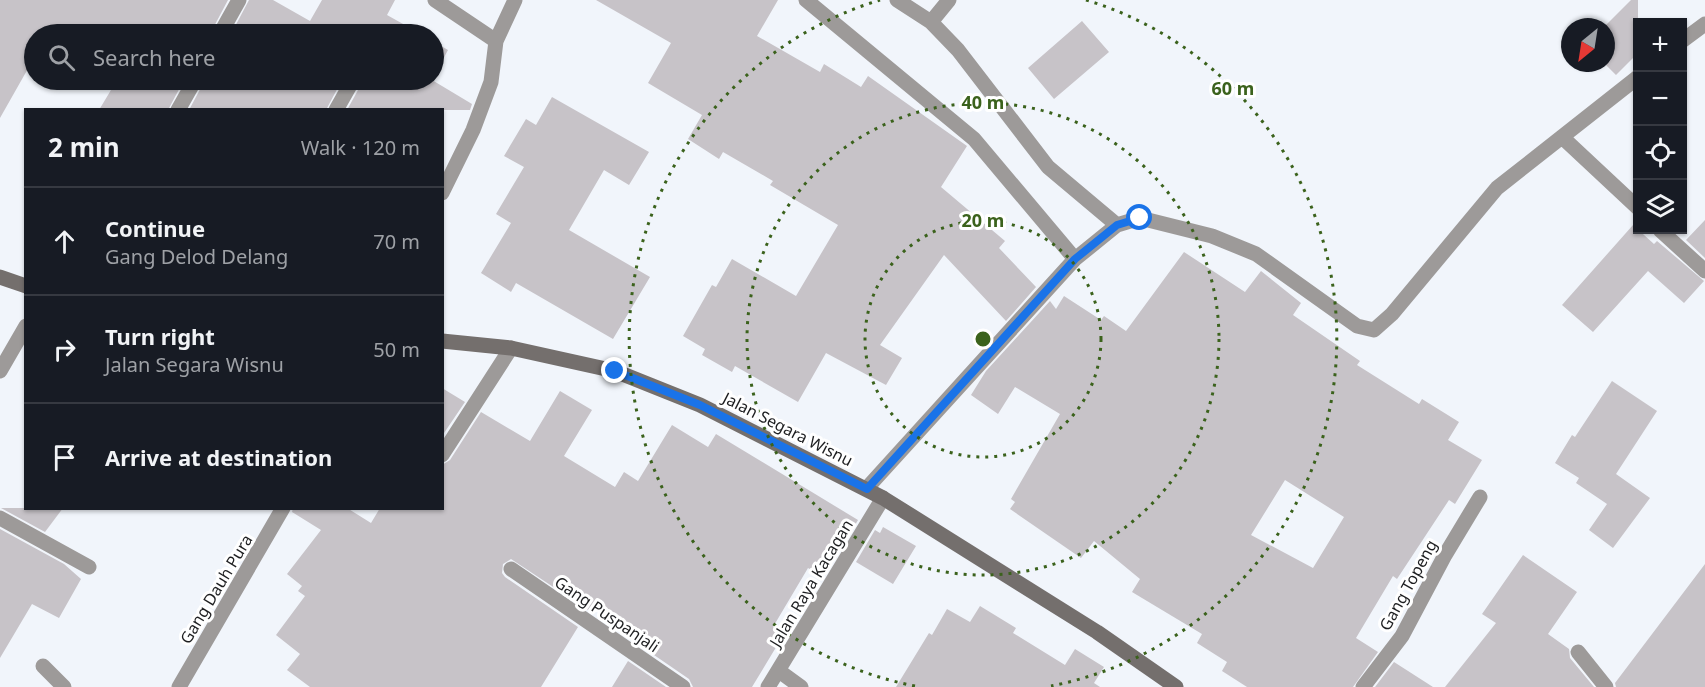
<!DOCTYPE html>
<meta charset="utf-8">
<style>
body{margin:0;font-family:"Noto Sans",sans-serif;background:#242831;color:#f1f3f6}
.controls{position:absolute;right:18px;top:18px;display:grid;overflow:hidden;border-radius:0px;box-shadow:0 2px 4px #0004}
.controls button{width:54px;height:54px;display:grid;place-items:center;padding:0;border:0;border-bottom:2px solid #363941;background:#171b24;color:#f1f3f6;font:30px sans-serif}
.compass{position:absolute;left:1561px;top:18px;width:54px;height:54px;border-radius:50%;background:#171b24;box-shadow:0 2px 4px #0004;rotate:210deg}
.stop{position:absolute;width:18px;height:18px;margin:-14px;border:4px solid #1a73e8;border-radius:50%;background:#fff}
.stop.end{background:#1a73e8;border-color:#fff;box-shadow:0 2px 6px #0008}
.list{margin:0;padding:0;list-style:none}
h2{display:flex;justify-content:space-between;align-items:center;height:78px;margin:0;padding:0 24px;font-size:26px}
h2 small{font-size:20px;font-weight:400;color:#9ea1a6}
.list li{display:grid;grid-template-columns:39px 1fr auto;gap:18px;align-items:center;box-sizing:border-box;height:108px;padding:0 24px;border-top:2px solid #363941}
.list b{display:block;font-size:22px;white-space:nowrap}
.list p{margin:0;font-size:20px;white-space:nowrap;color:#9ea1a6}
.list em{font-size:20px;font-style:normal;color:#9ea1a6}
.icon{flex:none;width:33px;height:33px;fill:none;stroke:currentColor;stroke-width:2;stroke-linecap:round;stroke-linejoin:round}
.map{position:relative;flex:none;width:1705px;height:687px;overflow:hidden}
.search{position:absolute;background:#171b24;box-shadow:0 2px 4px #0004;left:24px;top:24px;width:420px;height:66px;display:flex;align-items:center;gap:15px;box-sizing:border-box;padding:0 21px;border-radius:33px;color:#9ea1a6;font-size:22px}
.panel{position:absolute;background:#171b24;box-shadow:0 2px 4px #0004;left:24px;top:108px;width:420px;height:402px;border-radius:0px}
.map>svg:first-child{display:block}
.building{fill:#c7c3c8;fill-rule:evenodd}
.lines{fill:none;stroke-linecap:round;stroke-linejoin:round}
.street{stroke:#9d9a99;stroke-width:15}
.secondary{stroke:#746f6d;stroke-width:15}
.route{stroke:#1a73e8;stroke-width:8}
.ring{fill:none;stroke:#3b621c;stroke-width:3;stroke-dasharray:3 6}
.labels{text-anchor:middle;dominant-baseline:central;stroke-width:6;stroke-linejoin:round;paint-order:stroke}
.street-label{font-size:16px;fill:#1d1e20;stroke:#fff}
.centre{fill:#3b621c;stroke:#fff;stroke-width:3}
.ring-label{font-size:18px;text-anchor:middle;font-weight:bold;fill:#3b621c;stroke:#fff;stroke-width:6;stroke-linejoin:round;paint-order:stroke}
</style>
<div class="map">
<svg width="1705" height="687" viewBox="0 0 1705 687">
<rect width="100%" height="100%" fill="#f1f5fb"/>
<path class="building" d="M0 0H228L210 34H34V58L0 118Z
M249 0H273L310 21 322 0H395L387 15 421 34H231Z
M596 0H778L757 36 820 72 824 64 861 87 868 76 967 146 941 187 1005 241 999 248 1036 287 1006 321 944 255 880 345 902 358 886 385 826 353 798 402 735 366 732 372 702 355 705 349 683 336 712 285 716 287 732 259 796 296 838 225 770 185 773 181 723 152 719 159 688 139 702 115 648 83 671 43Z
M1631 0H1638V53L1616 75 1604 63V27Z
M1082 21 1109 52 1054 99 1028 68Z
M434 42 448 50 434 76Z
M103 80H184L168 110H99L111 90 101 84Z
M205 80H342L326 110H189Z
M363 81 432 80 472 104 470 110H347Z
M552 97 649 152 629 185 604 170 569 230 650 277 613 339 516 283 511 292 481 273 511 223 496 214 524 167 504 156 526 119 536 125Z
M1705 220V258L1686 240Z
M1633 225 1654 244 1657 241 1704 281 1684 303 1648 271 1593 332 1562 305Z
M1184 252 1245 292 1261 271 1301 303 1293 315 1360 361 1357 365 1419 404 1422 399 1459 422 1448 440 1482 460 1455 504 1449 500 1397 579 1393 576 1356 638 1378 652 1353 687H1247L1222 671 1227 662 1197 643 1202 634 1132 592 1140 579 1094 541 1081 558 1010 509 1015 502 1011 499 1060 414 1015 387 998 414 971 395 986 371 1050 301 1056 309 1064 296 1101 320 1104 316 1126 331ZM1285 480 1344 517 1313 568 1251 535Z
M1612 381 1657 411 1616 474 1650 498 1613 548 1589 530 1607 504 1576 483 1579 478 1555 463 1572 435 1575 437Z
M442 388 465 402 442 436Z
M560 391 592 410 564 456 615 487 624 472 638 481 672 425 708 447 716 434 858 520 839 552 834 549 818 574 808 568 773 627 784 634 752 687H693L689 679 638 644 645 633 594 602 588 610 511 559 503 564 502 573 505 577 578 627 541 687H310L287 670 300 654 276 635 305 596 298 591 302 586 287 574 321 530 292 512 293 508H347L371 523 380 508H442V465L450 460 481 412 530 441Z
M1 508H63L45 532Z
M883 527 916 546 893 584 856 562 875 530 880 533Z
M0 529 64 564 81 579 59 618 32 604 0 658Z
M1523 555 1577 592 1548 634 1569 649 1570 658 1594 687H1445L1496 623 1482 614Z
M1705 564V687H1616L1615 683Z
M980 606 1016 628 1013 633 1065 665 1075 649 1104 667 1094 683 1100 687H896L929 633 932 635 947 609 970 622Z
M628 661 666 687H612Z
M1394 662 1433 687H1375Z"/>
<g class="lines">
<path class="street" d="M435 0 496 41
M806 0 974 139 1075 259
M897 0 931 22 958 50 1048 167 1117 225
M931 22 949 0
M220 34 239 0
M1682 41 1705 24
M178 110 195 80
M336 110 353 80
M1562 137 1638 208
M442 193 473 130 491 82 496 41 515 0
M1660 230 1705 271
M0 371 26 326
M442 455 511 348
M867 488 1075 259 1117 225 1140 218 1212 236 1256 254 1357 326 1374 330 1392 314 1497 188 1638 77
M0 518 89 567
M511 569 683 687
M1578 652 1606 687
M43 666 64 687
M779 671 801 687
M179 687 283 508
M768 687 883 498
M1363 687 1402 636 1445 555 1480 497"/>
<path class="secondary" d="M0 277 26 286
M442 341 511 348 615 371 700 405 883 498 1097 632 1176 687"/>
</g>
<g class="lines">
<path class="route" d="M615 371 700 405 867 489 1075 259 1117 225 1140 218"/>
</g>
<g class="ring">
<circle cx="983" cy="339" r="118"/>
<circle cx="983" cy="339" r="236"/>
<path d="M915 686A354 354 0 0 1 880 0M1086 0A354 354 0 0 1 1051 686"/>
</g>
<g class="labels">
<g class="street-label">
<text transform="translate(788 429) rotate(27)">Jalan Segara Wisnu</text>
<text transform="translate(811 583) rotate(-59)">Jalan Raya Kacagan</text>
<text transform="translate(1408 585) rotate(-61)">Gang Topeng</text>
<text transform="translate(216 589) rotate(-59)">Gang Dauh Pura</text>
<text transform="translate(607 614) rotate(34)">Gang Puspanjali</text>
</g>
</g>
<circle cx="983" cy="339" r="9" class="centre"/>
<g class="ring-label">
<text x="1233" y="95">60 m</text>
<text x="983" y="109">40 m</text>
<text x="983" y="227">20 m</text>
</g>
</svg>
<div class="controls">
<button>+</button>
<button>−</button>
<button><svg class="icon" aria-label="locate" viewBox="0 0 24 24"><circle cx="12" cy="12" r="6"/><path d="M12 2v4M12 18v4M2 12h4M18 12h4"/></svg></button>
<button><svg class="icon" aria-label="layers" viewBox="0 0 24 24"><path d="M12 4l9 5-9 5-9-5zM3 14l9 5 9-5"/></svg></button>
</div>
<svg class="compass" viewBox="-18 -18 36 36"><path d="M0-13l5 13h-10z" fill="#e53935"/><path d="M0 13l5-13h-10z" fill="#9ea1a6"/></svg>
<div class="stop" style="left:1140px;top:218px"></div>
<div class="stop end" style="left:615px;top:371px"></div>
<div class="search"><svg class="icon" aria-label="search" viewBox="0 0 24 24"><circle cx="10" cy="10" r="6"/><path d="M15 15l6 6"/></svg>Search here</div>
<section class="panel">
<h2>2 min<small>Walk · 120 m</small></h2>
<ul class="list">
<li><svg class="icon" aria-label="ahead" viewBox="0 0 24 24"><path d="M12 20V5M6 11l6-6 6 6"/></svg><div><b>Continue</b><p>Gang Delod Delang</p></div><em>70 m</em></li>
<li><svg class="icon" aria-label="right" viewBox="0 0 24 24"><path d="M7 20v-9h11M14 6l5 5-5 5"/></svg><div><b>Turn right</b><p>Jalan Segara Wisnu</p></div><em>50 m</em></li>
<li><svg class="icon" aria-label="arrive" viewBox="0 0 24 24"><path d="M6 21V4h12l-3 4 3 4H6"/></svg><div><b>Arrive at destination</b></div></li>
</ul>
</section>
</div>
